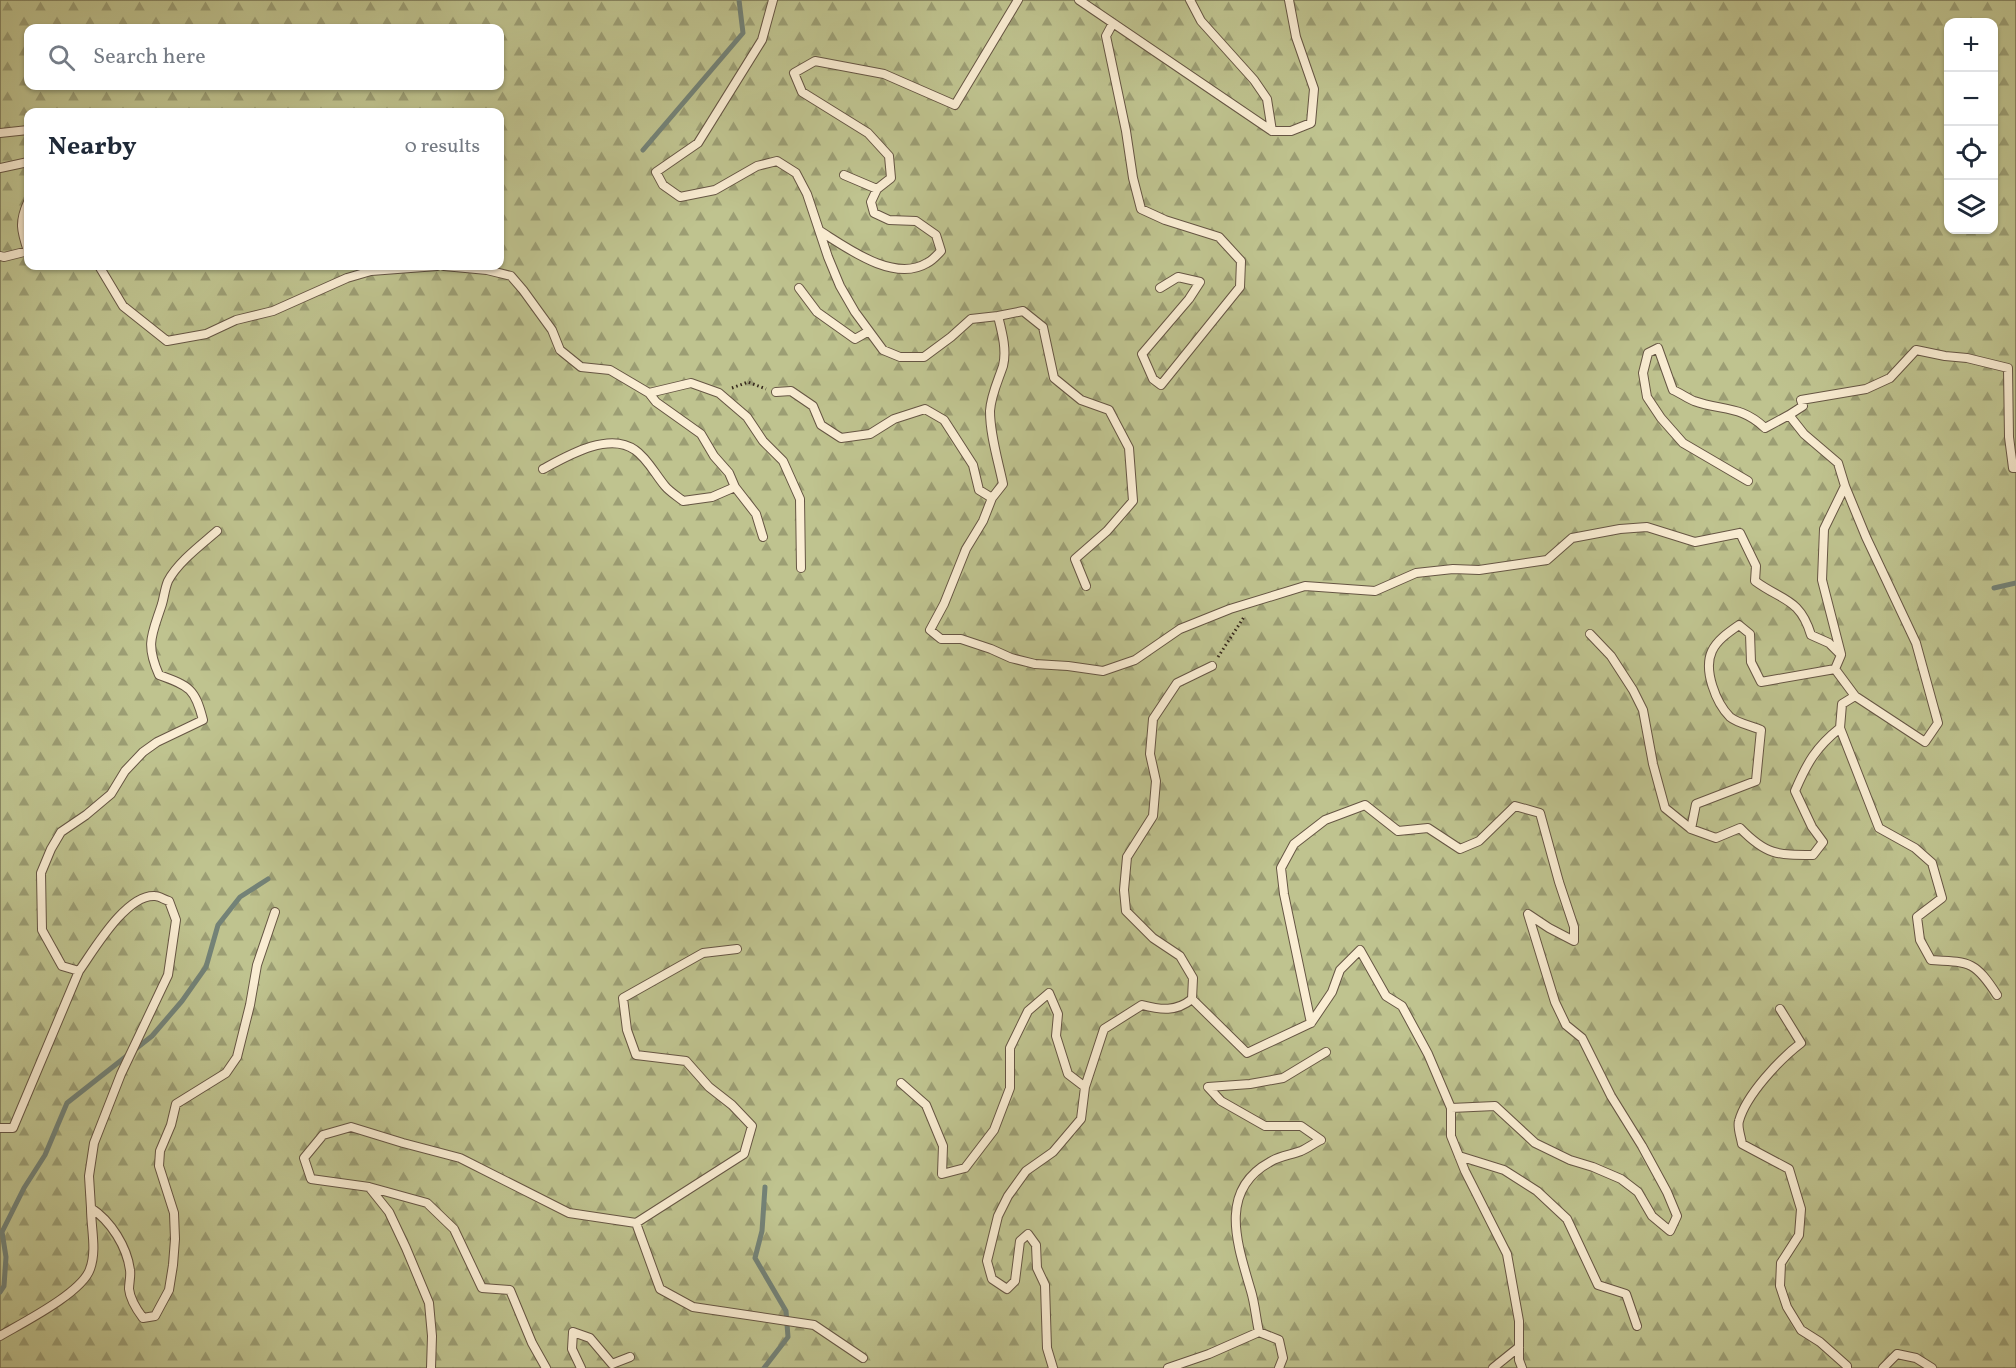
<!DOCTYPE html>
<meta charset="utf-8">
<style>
body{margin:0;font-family:Vollkorn,serif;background:#f6f6f7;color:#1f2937}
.controls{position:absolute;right:18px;top:18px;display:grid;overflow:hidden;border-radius:12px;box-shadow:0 2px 4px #0004}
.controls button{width:54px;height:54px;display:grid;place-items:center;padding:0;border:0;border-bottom:2px solid #e0e1e3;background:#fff;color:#1f2937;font:30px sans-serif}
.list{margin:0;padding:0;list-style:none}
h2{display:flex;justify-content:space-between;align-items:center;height:78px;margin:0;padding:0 24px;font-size:26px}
h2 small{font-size:20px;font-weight:400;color:#747a83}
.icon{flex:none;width:33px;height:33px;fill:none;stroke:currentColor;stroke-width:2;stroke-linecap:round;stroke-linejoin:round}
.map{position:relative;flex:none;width:2016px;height:1368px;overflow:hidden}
.search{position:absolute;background:#fff;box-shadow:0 2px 4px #0004;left:24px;top:24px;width:480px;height:66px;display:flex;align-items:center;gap:15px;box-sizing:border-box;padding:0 21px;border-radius:12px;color:#747a83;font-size:22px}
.panel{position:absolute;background:#fff;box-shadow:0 2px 4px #0004;left:24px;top:108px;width:480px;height:162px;border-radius:12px}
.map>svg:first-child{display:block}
.forest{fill:url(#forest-firs);stroke:#7a7556;stroke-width:1.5;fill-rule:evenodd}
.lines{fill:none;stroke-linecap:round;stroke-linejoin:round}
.stream{stroke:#738277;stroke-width:5}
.service-casing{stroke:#665644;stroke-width:10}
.path{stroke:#35271c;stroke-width:3;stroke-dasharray:1.5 3;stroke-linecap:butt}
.service{stroke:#faedd3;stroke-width:8}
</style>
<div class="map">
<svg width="2016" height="1368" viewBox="0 0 2016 1368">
<defs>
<pattern id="forest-firs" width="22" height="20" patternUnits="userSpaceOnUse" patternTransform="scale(1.5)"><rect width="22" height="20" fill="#bfc38f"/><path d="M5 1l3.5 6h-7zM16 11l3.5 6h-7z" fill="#9c9e74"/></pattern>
</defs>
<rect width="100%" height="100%" fill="#f8e3bc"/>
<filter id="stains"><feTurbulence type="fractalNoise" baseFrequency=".00333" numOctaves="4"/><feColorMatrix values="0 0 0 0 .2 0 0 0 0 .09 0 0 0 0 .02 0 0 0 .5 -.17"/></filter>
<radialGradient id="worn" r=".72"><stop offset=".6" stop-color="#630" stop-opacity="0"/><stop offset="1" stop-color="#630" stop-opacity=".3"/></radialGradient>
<path class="forest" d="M0 0H2016V1368H0ZM1948 22H1994V230H1948ZM28 28H500V86H28ZM28 112H500V266H28Z"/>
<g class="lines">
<path class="stream" d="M643 150 743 33 739 0
M1994 588 2016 583
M0 1292 4 1286 6 1257 2 1232 24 1188 45 1155 67 1103 152 1036 182 1001 206 967 218 925 240 897 268 879
M764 1368 788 1337 786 1311 755 1258 762 1231 765 1187"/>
<defs>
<path id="service" d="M773 0 762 40 698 143 656 172 663 185 680 197 715 190 757 166 777 161 796 173 807 194 828 257 840 286 855 312 883 350 900 357H924L951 337 971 319 998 316C1002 332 1007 350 1003 366 998 381 991 395 990 411 990 435 998 460 1003 484L992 498 983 521 966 549 944 604 930 630 941 639H961L991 649 1011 658 1035 664 1068 666 1103 671 1135 660 1180 629 1230 609 1305 586 1375 591 1416 573 1453 569 1479 570 1547 560 1572 538 1620 529 1647 527 1695 542 1740 533 1756 566 1755 581C1782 601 1800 598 1811 635L1829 643 1841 655 1835 669 1855 696
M1079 0 1272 131H1291L1311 123 1314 89 1296 37 1289 0
M1190 0 1201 21 1254 80 1267 99 1272 131
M1113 23 1106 36 1126 131 1133 178 1141 209 1165 220 1219 237 1241 261 1240 287 1161 385 1153 379 1142 354 1189 299 1200 282 1178 277 1160 288
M0 133 28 130
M0 168 28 162
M844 175 877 189 891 178 889 156 868 133 802 92 794 73 815 61 884 74 955 105 1018 0
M820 231C847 248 894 283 927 263 932 261 937 255 941 251L936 235 916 221 889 220 874 213 871 202 877 189
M0 256 4 257 28 251C21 230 19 222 28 202
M99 266 123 306 167 341 206 334 236 320 273 311 347 278 371 271 437 266
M444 266 487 270 511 276 523 290 552 330 560 350 581 367 610 370 649 393 691 383 719 393 747 417 763 441 783 461 800 499 801 568
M799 288 817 312 855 339 869 331
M998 316 1023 311 1043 327 1054 378 1081 400 1109 410 1129 448 1133 501 1107 531 1075 559 1086 586
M776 392 791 391 813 406 821 425 841 438 870 434 894 419 925 409 944 420 973 465 979 490 992 498
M543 469C567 456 609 431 635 450 647 458 655 474 665 486 670 492 677 496 683 501L712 497 735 487 729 473 714 456 701 434 656 402 649 393
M1748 481 1683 443 1661 418 1647 397 1643 373 1648 353 1658 348 1673 390C1680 393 1687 398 1694 401 1722 411 1741 405 1765 428L1789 415
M735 487 756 514 763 537
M1590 634 1611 656 1633 690 1643 710 1653 764 1665 808 1691 829 1716 838 1740 828C1766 855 1777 855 1813 855L1823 842 1812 827 1795 791C1807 763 1816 747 1840 728L1842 704 1855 696 1925 742 1938 723 1916 643 1866 537 1845 486 1838 463 1804 434 1789 415 1803 406 1801 400 1866 389 1890 378 1916 350 1945 356 1967 358 2008 368 2009 437 2013 468H2016
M1841 654 1822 580 1824 529 1845 486
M1840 728 1879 828 1915 848 1932 863 1942 898 1917 917 1920 940 1931 960C1970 962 1975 961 1997 995
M1691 829 1696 804 1756 781 1761 730C1752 726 1737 723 1730 717 1716 703 1703 670 1712 651 1717 640 1729 632 1739 625L1750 634 1751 662 1761 682 1835 669
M1192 999 1247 1053 1311 1023 1332 992 1340 970 1360 950 1386 996 1402 1006 1428 1054 1451 1108V1136L1465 1171 1507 1254 1519 1321V1360L1522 1368
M1780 1009 1801 1043C1780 1059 1746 1095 1739 1121 1737 1127 1741 1137 1742 1144L1789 1169 1801 1209 1799 1235 1781 1263 1780 1286 1787 1307 1801 1330 1820 1342 1847 1366V1368
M1311 1023 1284 894 1281 868 1294 844 1325 820 1365 805 1398 831 1428 828 1460 849 1479 841 1515 806 1540 813 1559 882 1574 927V941L1549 928 1528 914 1555 1002 1566 1025 1582 1038 1611 1096 1642 1146 1667 1192 1677 1216 1670 1231 1652 1216 1638 1192 1621 1179 1593 1167 1570 1160 1535 1143 1495 1106 1451 1108
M901 1083 926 1105 943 1146 942 1174 965 1168 994 1130 1010 1088V1048L1028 1011 1049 993 1058 1014 1056 1036 1068 1074 1085 1087
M0 1128H13L79 971
M1459 1156 1504 1170 1537 1191 1567 1219 1598 1285 1626 1294 1637 1326
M369 1187 427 1203 454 1229 482 1288 510 1290 532 1343 546 1368
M91 1208 89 1176 94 1143 121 1074 168 975 176 920 169 901C165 900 159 896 155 896 126 894 94 950 79 971L62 966 42 930 41 873 51 849 61 832 86 815 111 794 125 771 143 752 157 742 203 720C195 689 190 686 159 675 145 643 152 635 162 604 164 597 165 588 168 581 178 562 201 545 217 531
M636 1223 660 1289 693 1307 814 1325 863 1358
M1259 1332C1256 1319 1255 1304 1251 1291 1238 1246 1217 1191 1270 1162 1279 1156 1291 1155 1301 1151 1308 1148 1314 1143 1321 1140L1301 1126H1265L1221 1101 1208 1087 1250 1084 1283 1078 1326 1052
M0 1336C22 1323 82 1293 90 1269 97 1250 91 1229 91 1208 111 1221 127 1247 130 1270 131 1276 129 1283 129 1289 130 1299 137 1310 143 1318L155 1316 169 1290 173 1265 175 1239 174 1213 159 1166 160 1151 171 1125 176 1104 226 1073 237 1057 250 1005 257 965 275 912
M431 1368 432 1336 429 1303 406 1248 389 1212 369 1187 311 1179 304 1158 323 1135 351 1127 403 1143 460 1158 569 1213 636 1223 744 1154 752 1126 732 1105 709 1087 686 1061 636 1055 627 1030 623 998 703 953 737 949
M581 1368 572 1349 573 1332 590 1338 612 1364 630 1357
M1053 1368 1047 1348 1045 1285 1037 1268 1036 1245 1028 1234 1020 1241 1015 1281 1007 1289 992 1279 987 1261 998 1216 1008 1196 1026 1171 1053 1152 1081 1119 1085 1087 1104 1029 1142 1005C1161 1010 1176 1012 1192 999L1193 978 1180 956 1153 938 1126 911 1124 890 1127 857 1153 816 1156 781 1150 754 1153 719 1177 683 1212 666
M1168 1368 1209 1354 1259 1332 1279 1340 1283 1358 1279 1368
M1493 1368 1519 1347
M1883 1368 1897 1354 1916 1358 1932 1368"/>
</defs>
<use href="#service" class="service-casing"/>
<path class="path" d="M732 388 748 382 766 389
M1218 657 1244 617"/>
<use href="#service" class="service"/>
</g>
<rect width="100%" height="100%" filter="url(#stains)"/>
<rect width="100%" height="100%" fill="url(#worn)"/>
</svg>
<div class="controls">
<button>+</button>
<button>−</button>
<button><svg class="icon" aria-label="locate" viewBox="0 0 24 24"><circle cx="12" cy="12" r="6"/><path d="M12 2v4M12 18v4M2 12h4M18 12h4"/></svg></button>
<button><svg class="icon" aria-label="layers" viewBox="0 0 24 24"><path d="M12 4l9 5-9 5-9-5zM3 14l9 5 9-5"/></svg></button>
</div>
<div class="search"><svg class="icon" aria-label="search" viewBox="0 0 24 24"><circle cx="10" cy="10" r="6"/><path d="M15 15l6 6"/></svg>Search here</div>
<section class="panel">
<h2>Nearby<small>0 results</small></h2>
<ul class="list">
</ul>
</section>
</div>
